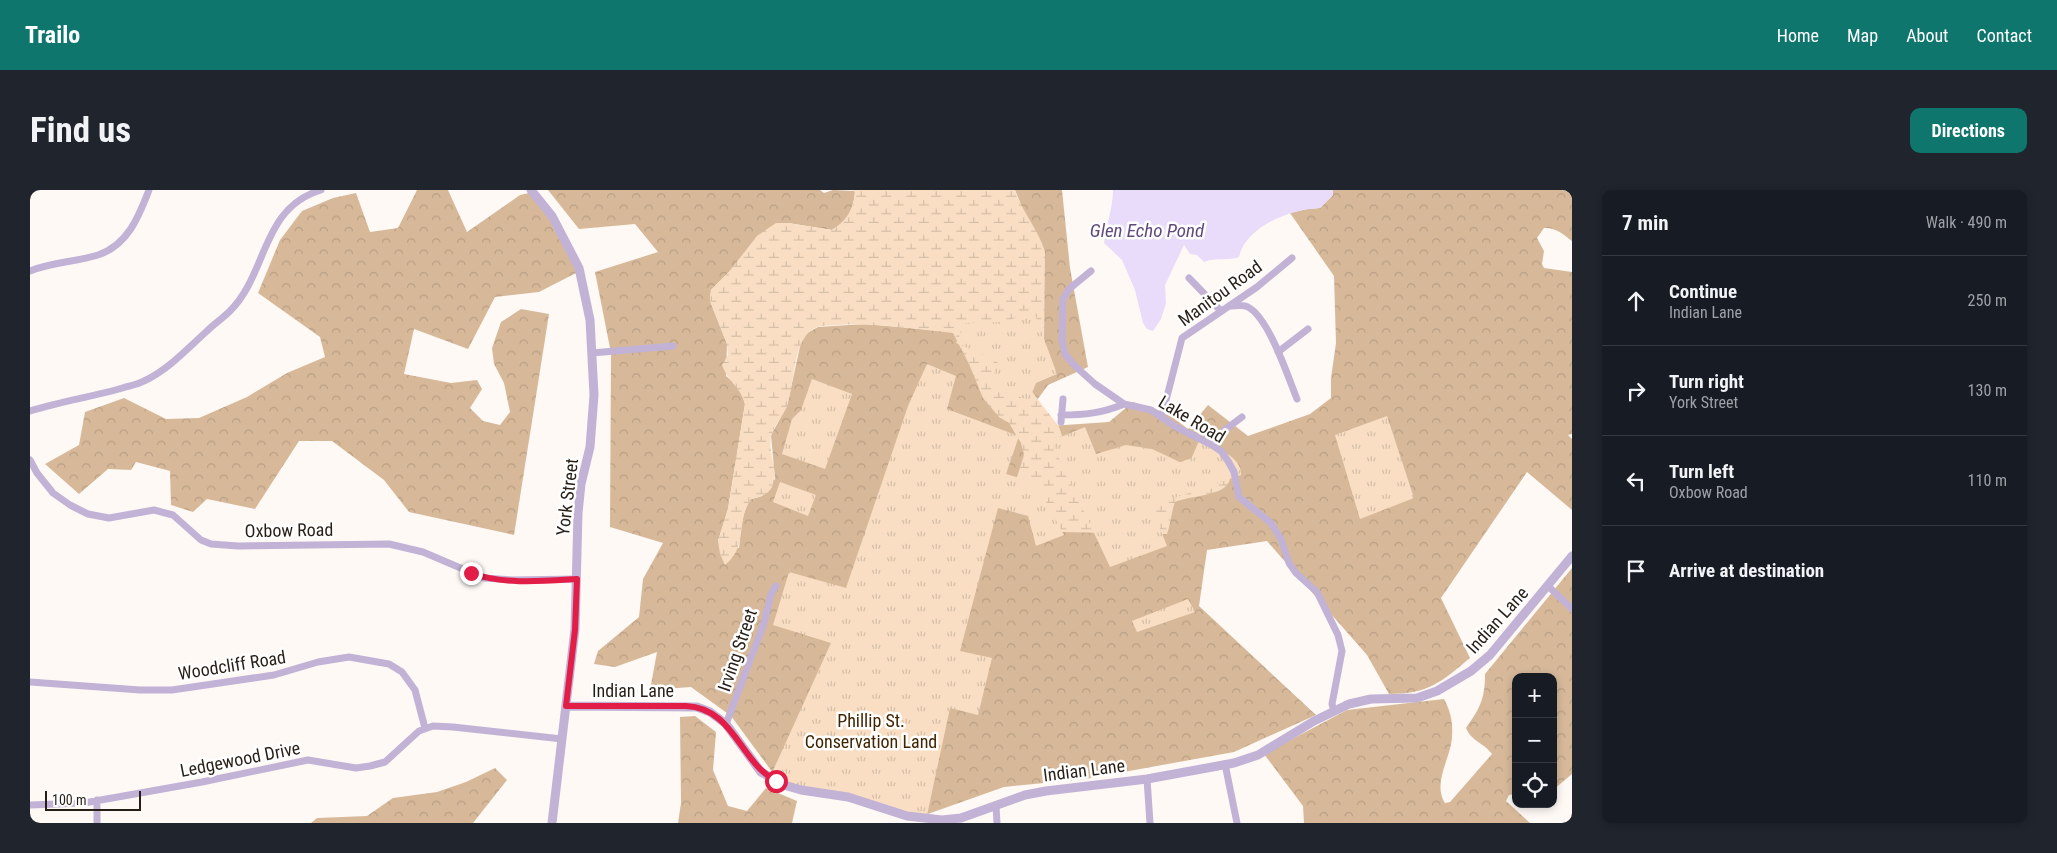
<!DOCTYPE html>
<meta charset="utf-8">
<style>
body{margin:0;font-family:"Roboto Condensed",sans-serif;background:#20242c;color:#f1f3f6}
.controls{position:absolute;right:15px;bottom:15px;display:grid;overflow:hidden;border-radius:10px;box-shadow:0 2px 8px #0003}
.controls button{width:45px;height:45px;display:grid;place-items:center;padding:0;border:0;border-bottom:1px solid #363941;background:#171b24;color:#f1f3f6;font:25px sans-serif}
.scale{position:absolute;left:15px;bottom:12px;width:96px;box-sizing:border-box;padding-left:5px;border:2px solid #271f17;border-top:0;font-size:14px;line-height:18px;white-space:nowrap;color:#271f17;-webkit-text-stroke:4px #fff;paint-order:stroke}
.stop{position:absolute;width:15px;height:15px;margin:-11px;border:4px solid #e11d48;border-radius:50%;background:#fff}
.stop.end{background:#e11d48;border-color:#fff;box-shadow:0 1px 5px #0008}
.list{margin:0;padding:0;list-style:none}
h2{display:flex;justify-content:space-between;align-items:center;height:65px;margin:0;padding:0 20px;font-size:21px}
h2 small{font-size:16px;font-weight:400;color:#9ea1a6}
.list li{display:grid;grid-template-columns:32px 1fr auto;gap:15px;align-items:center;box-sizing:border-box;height:90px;padding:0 20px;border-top:1px solid #363941}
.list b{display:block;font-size:19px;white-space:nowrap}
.list p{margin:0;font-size:16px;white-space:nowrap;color:#9ea1a6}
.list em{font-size:16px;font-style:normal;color:#9ea1a6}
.icon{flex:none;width:28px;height:28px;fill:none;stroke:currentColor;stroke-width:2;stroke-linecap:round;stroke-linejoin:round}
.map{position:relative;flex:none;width:1542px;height:633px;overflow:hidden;border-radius:10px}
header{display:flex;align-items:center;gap:30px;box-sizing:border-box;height:70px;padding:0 25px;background:#0f766e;color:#fff}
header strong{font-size:24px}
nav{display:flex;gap:28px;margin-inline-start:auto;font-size:18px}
.intro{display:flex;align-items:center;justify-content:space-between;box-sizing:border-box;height:120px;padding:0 30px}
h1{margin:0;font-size:35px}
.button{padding:12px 22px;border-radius:10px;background:#0f766e;color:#fff;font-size:18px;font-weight:700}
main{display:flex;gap:30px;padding:0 30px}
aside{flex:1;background:#171b24;border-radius:10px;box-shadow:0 2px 8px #0003}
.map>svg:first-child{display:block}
.forest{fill:url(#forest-crowns)}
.wetland{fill:url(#wetland-marsh)}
.park{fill:url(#park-tufts)}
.water{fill:#e9dbfa}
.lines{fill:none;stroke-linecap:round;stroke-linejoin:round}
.minor{stroke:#c2b2d5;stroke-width:7}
.tertiary{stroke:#c2b2d5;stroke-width:9}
.route{stroke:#e11d48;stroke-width:6}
.labels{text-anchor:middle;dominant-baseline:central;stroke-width:5;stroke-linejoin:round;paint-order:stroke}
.street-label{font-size:18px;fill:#271f17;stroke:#fff}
.park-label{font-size:18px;fill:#422400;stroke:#fff}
.water-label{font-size:19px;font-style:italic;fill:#60497b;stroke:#fff}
</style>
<header>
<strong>Trailo</strong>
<nav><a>Home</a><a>Map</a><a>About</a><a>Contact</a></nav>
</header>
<div class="intro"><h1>Find us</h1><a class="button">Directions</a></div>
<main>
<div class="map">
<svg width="1542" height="633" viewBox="0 0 1542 633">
<defs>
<pattern id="forest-crowns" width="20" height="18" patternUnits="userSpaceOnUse" patternTransform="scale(1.25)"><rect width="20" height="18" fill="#d7b99a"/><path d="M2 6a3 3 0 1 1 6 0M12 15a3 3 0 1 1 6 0" fill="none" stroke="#b99f84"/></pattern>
<pattern id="wetland-marsh" width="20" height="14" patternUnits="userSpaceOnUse" patternTransform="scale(1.25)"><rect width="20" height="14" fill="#f9dec3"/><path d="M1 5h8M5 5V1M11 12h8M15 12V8" fill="none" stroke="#d5bea7"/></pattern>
<pattern id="park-tufts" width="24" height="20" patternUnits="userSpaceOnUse" patternTransform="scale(1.25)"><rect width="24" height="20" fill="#f9dec3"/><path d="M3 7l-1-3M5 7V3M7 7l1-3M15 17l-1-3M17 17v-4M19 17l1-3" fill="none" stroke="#d5bea7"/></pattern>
</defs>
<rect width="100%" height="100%" fill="#fef9f5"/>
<path class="forest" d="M387 0H418L437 42 490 5 503 2 550 81 509 102 465 107 438 159 384 139 374 184 421 193 447 190 452 199 440 218 453 231 470 235 480 222 474 193 464 174 462 158 471 132 491 119 519 124 484 345 379 322 354 290 302 251H269L225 319 177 309 163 322 141 315 140 281 106 272 101 280 78 279 49 304 15 274 49 255 55 222 94 208 136 229 169 228 217 207 257 183 295 167 290 147 228 103 250 50 272 21 303 8 326 3 340 42 368 38Z
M518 0H790L794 3 803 0 825 1C824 19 817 31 802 40L758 33 698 83 681 100 680 111 697 154 696 186C706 194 712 201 715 214L698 319 688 351 709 358C711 341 711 323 721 309L732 306 745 289 741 245 757 216 771 152 777 143 788 137 835 134 923 142 990 12 985 0H1032L1040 78 1058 177 1018 195 1002 217 1020 236 1079 232 1103 212 1137 223 1158 239 1178 215 1218 246 1280 224 1301 208V188L1306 153 1304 86 1260 23 1277 19 1290 18 1303 5V0H1542V51C1533 44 1525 37 1514 38L1507 48 1514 61 1512 74 1514 78 1542 82V244L1538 245 1542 249V320L1497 282 1411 408 1440 468C1411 492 1399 504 1359 504L1337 465 1237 351 1177 360 1169 416 1286 525 1204 562 1055 589 974 597 895 625 746 587 701 526 661 497 620 500 627 462 585 477 564 474 568 461 609 427 613 389 633 353 580 337 581 163 565 82 628 62 605 34 549 39Z
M1542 378V584L1523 600V487H1486V604L1479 605 1476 611 1500 633H1274L1273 616 1234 564 1317 520 1414 509C1421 522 1423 533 1422 547 1421 568 1402 593 1415 613L1420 612 1462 564C1453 552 1442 552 1436 538 1450 518 1455 509 1455 484Z
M665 526 686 542 683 580 698 616 717 621 736 598 767 611 762 633H648L651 613 650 527Z
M465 578 477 590 443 633H281L287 628 337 626 363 608 407 602 436 592Z"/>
<path class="wetland" d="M822 0H985C992 22 1009 40 1015 62L1014 159 1000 199 1029 237 1037 260 1112 278 1151 272 1161 268 1172 267 1201 284C1200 287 1200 292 1197 295 1188 306 1159 306 1145 312 1141 323 1141 333 1137 344L1030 342 988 299 987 287 994 265 991 253 979 233 969 227 953 208 939 174 923 143C885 139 848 133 809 135 803 136 793 135 787 137 762 147 765 194 757 216 753 226 743 236 741 247 737 272 761 301 721 309 705 332 719 356 695 375L690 364 688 351 698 319 715 214C710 196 698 192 692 175L698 165 697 154 680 111 681 100 698 83 727 46 746 33H758L802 40C817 31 824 19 825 2Z"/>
<path class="park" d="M1004 122 1027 184 1006 193 999 210 960 197 968 171 926 153 936 133 974 132Z
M897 174 926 186 917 219 989 246 976 284 1006 293 1034 345 1006 356 998 326 968 318 930 461 962 468 948 525 920 518 896 630 840 614 778 603 741 585 801 453 743 435 759 382 816 398 878 216Z
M782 189 822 204 795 279 752 264 762 229 771 220Z
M1357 226 1384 308 1330 329 1305 245Z
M1055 237 1066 264 1096 255 1122 259 1158 276 1169 251C1184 258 1212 265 1211 285L1121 316 1137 356 1080 377 1021 251Z
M750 292 786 305 778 326 743 312Z
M1158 409 1165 422 1107 442 1102 431Z"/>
<path class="water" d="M1083 0H1303V5L1290 18C1261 19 1216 36 1209 67 1197 71 1186 67 1174 72L1167 65 1160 64 1154 55 1135 95 1136 113 1131 129 1123 141 1117 139 1113 133 1105 100 1092 70 1074 53C1076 35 1083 18 1083 0Z"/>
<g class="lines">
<path class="minor" d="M0 81C22 72 46 72 68 65 98 55 109 26 119 0
M1061 81 1039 99 1033 109 1032 150 1035 164 1045 176 1065 194 1094 214 1121 220 1146 237 1182 255 1191 261 1198 271 1204 282 1209 307 1241 333 1251 349 1259 373 1266 383 1287 402 1308 445 1312 461 1302 514 1304 521
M1159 88 1191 121
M1199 116C1206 116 1213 114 1218 117 1239 128 1258 187 1267 209
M1248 162 1278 139
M562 163 643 156
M0 221C29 212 60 207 89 199 97 196 107 195 114 191 139 179 157 159 177 141 184 134 193 128 200 121 238 83 231 18 291 0
M1031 225C1054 225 1073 223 1094 214
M1132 226 1152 148 1227 97 1262 68
M1031 232 1033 209
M1182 255 1192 242 1212 227
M0 270 7 283 23 303 40 315 58 324 79 328 124 320 143 325 171 350 181 354 208 356 359 354 393 362 454 388 482 390 547 389
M1518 396 1542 419
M0 492 110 500H142L244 485 288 472 319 467 359 474 372 482 385 500 395 538
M696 534 734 433 741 404 746 396
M1195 574 1207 633
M1117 589 1120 633
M67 610V633
M0 615 54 613 172 592 278 570 326 578 340 576 355 572 389 541 403 536 423 537 532 549
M966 616 967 633"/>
<path class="tertiary" d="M501 0 522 26 549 78 560 130 564 205 560 257 551 294 548 323 545 439 522 633
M536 516 667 517 680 522 696 534 731 582 754 595 771 600 818 607 877 626 912 630 931 628 995 605 1016 601 1117 589 1204 573 1228 565 1284 531 1319 514 1341 509 1387 508 1407 501 1441 481 1460 465 1542 366"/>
</g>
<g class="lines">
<path class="route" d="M441 383C473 395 514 391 547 389L545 440 536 516H656C704 518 710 572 746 591"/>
</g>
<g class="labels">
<g class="street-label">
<text transform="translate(1190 103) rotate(-36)">Manitou Road</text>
<text transform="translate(1162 229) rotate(31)">Lake Road</text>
<text transform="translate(537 307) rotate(-83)">York Street</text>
<text transform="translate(259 340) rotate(-1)">Oxbow Road</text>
<text transform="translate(1467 430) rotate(-48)">Indian Lane</text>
<text transform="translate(707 460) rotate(-71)">Irving Street</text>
<text transform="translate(202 475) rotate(-9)">Woodcliff Road</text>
<text x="603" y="500">Indian Lane</text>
<text transform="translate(210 569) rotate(-11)">Ledgewood Drive</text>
<text transform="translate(1054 580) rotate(-7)">Indian Lane</text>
</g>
<g class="park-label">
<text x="841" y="530">Phillip St.<tspan x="841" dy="21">Conservation Land</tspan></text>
</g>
<g class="water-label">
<text x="1117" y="40">Glen Echo Pond</text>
</g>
</g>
</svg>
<div class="controls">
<button>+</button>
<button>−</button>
<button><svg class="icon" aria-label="locate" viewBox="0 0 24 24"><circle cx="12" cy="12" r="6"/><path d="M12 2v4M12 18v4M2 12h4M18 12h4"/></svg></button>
</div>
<div class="scale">100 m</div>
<div class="stop" style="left:746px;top:591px"></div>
<div class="stop end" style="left:441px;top:383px"></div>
</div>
<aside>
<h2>7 min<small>Walk · 490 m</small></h2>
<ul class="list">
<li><svg class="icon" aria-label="ahead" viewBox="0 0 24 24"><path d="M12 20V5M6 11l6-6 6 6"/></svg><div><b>Continue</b><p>Indian Lane</p></div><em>250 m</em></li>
<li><svg class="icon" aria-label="right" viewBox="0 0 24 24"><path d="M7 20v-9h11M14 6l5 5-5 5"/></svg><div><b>Turn right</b><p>York Street</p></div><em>130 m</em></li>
<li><svg class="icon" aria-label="left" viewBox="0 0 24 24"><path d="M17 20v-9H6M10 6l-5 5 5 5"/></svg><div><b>Turn left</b><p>Oxbow Road</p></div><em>110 m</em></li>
<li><svg class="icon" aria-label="arrive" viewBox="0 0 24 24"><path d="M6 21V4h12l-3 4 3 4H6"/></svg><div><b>Arrive at destination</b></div></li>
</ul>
</aside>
</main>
